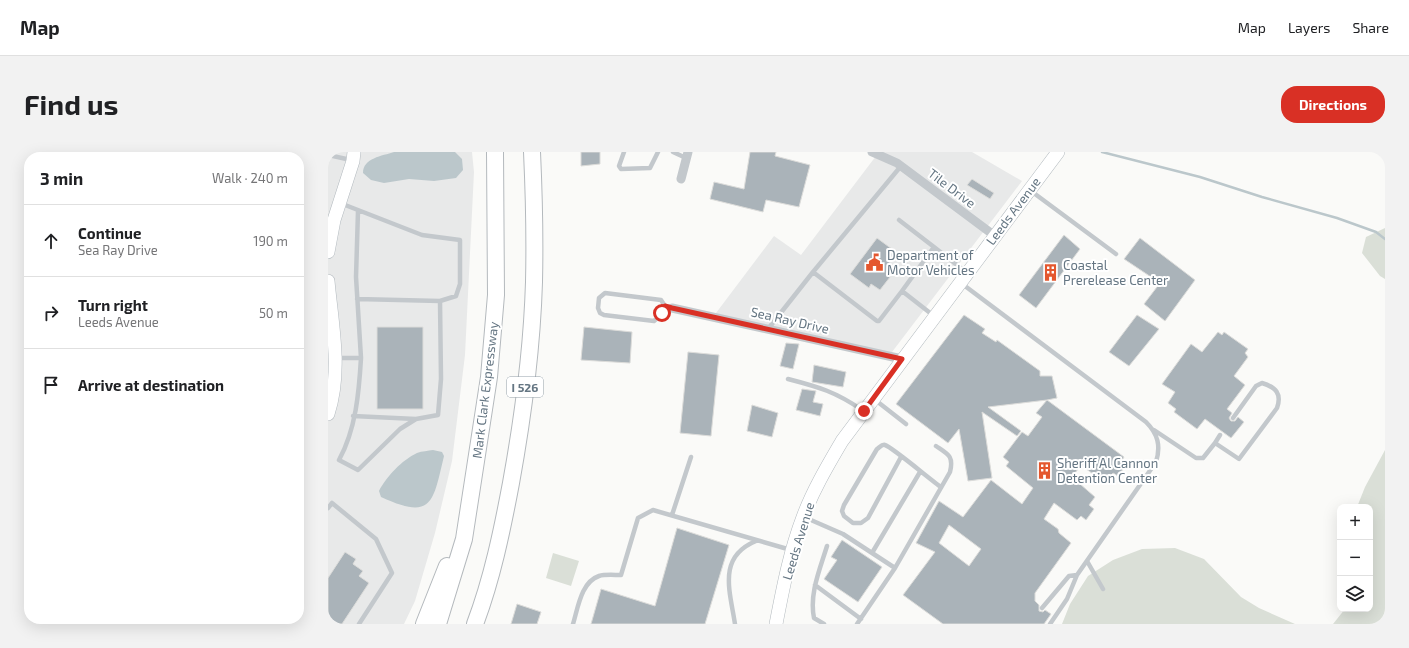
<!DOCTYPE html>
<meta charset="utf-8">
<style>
body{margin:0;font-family:"Exo 2",sans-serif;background:#f2f2f2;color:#202124}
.controls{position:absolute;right:12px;bottom:12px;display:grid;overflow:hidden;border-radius:8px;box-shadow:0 4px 16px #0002}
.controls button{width:36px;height:36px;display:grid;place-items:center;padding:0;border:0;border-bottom:1px solid #e0e0e0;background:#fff;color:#202124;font:20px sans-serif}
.stop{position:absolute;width:12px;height:12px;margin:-9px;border:3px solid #d93025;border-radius:50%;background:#fff}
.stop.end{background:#d93025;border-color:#fff;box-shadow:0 1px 4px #0008}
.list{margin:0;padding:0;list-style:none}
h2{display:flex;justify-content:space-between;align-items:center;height:52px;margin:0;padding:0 16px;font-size:17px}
h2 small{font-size:13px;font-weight:400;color:#757577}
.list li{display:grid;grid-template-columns:26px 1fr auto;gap:12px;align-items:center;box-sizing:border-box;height:72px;padding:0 16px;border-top:1px solid #e0e0e0}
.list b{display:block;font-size:15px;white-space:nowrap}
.list p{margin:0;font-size:13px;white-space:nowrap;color:#757577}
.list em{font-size:13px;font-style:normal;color:#757577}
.icon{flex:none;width:22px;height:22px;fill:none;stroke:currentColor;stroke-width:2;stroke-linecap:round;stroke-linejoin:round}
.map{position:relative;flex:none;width:1057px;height:472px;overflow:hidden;border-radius:16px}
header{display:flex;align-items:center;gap:24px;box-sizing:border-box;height:56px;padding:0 20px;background:#fff;border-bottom:1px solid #e0e0e0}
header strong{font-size:19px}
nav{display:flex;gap:22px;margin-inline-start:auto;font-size:14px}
.intro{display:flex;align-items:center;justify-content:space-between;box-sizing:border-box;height:96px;padding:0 24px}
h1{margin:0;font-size:28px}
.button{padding:10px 18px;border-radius:16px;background:#d93025;color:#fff;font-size:14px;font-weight:700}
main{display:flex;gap:24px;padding:0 24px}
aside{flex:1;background:#fff;border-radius:16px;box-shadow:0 4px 16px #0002}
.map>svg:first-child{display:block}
.built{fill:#e8e9e9}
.green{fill:#dadfd7}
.water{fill:#bbc7cb}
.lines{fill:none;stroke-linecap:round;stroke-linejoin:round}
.stream{stroke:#bbc7cb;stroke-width:2.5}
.building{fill:#aab3b9;stroke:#dcdcda;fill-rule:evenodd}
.secondary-casing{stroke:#b3babf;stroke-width:14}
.highway-casing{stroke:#b4b9bd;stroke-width:18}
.lane{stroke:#c3c8cc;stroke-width:4.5}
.street{stroke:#c3c8cc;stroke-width:9}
.secondary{stroke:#fff;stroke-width:13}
.highway{stroke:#fff;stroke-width:16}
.route{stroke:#d93025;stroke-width:5}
.labels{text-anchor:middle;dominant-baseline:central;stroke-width:4;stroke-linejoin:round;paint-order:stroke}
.shield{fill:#fff;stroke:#939fa8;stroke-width:1}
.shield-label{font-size:12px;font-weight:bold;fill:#657683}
.street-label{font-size:13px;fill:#657683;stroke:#fff}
.poi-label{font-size:13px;fill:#657683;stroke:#fff;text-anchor:start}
</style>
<header>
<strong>Map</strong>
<nav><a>Map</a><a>Layers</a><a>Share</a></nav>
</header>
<div class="intro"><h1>Find us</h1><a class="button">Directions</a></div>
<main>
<aside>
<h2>3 min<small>Walk · 240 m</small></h2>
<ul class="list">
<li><svg class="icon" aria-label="ahead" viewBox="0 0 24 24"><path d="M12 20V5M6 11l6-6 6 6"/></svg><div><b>Continue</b><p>Sea Ray Drive</p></div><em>190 m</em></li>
<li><svg class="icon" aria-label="right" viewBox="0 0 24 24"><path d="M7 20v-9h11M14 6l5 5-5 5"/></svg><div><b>Turn right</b><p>Leeds Avenue</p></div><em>50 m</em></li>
<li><svg class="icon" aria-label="arrive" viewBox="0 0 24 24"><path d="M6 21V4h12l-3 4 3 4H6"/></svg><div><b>Arrive at destination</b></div></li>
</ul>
</aside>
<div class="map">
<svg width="1057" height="472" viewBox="0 0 1057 472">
<rect width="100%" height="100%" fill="#fafaf8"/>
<path class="built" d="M0 0H144L146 20 137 203 124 309 107 381 87 449 76 472H0Z
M551 0H644L694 29 561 204 385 165 446 84 473 103Z"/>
<path class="green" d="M1057 76V127L1052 124 1034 101 1038 85Z
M1057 298V472H1005L1017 457H1042V355H1029L1037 335Z
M847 396 876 407 913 445 931 456 967 472H734L742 452 760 424 785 408 814 397Z
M225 401 251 409 243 434 218 426Z"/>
<path class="water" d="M66 0H127L134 7 135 18 128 26 106 29 81 27 56 31 43 28 35 21C35 6 54 4 66 0Z
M105 298 114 300 116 304C105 350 105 369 53 345L51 339C58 325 74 308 89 301 94 299 100 299 105 298Z"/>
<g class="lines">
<path class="stream" d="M774 0 872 25 934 45 1009 66 1048 80 1057 87"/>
</g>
<path class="building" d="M253 0H272V12L253 14Z
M422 0H448L447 4 482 13 471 55 438 48 435 60 382 47 386 30 416 37Z
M644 27 666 41 662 47 639 33Z
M736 83 752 97 708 156 691 143Z
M549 86 568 100 559 114 566 120 552 138 543 132 541 136 522 122Z
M812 86 867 128 837 169 816 152 832 131 796 107Z
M636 163 657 177 654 181 668 190 669 188 712 219V224H724L729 246 719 248 796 305 793 310 798 313 790 324 785 321 777 331 753 313 744 325 767 345 761 353 766 357 758 368 753 364 749 368 726 351 716 367 730 377 731 381 743 391 707 441V449L711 453V459L715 460 717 458 723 462 716 472H615L575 443 607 400 588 391 611 349 635 365 663 328 694 352 705 336 678 314 681 310 675 305 694 280 700 284 714 265 708 261 719 248 660 255 693 279 689 284 654 260 664 326 640 329 631 277 620 291 568 252ZM621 373 653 397 641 414 611 391Z
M809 163 831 177 801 214 781 200Z
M49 175H95V257H49Z
M256 175 304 180 302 211 253 208Z
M890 180 894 183 896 180 920 197 917 201 920 205 906 224 917 233 899 257 904 261 901 266 903 269H907L910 265 916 270 903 286 877 267 869 277 846 260 848 257 840 251 847 240 834 232 863 192 874 200Z
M458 191 471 192 465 217 452 214Z
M360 200 391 203 383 284 352 281Z
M486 213 518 220 515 235 484 230Z
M474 237 488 239 485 250 495 252 492 264 468 258Z
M424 253 450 261 444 285 419 279Z
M349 376 401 393 377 472H263L273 437 327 454Z
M514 388 554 415 530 450 496 427 509 408 503 405Z
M17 400 28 407 25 412 35 419 31 424 41 431 14 472H0V426Z
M189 452 213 460 209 472H183Z"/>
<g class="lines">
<defs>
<path id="secondary" d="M0 100 6 68 25 9 26 0
M0 129C4 173 14 219 0 262
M448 472C455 436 462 399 475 365 485 338 500 313 514 289L730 0"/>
<path id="highway" d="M96 472 119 414
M110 472 136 387 161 225 168 143 167 0
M147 472C164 427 174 379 183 331 195 265 204 197 206 130 207 87 206 43 204 0"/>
</defs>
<use href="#secondary" class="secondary-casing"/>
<use href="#highway" class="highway-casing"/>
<path class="lane" d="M296 0 291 14 293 17 322 16 330 0
M345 0 358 6
M0 3 23 8
M573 14 485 120 549 169H551L574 139 606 164
M703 39 788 102
M30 59 28 125 33 206
M571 68 606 95
M633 131 818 270C830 282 833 294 828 310L749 423 739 447 722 472
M574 139 606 95 638 120
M29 147 112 149
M337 154 333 148 277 141 271 146 270 156 272 161 276 163 326 169 335 161 337 154 344 156
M440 177 485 120
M9 206H33C31 240 28 277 11 308L30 318 72 277 88 267 110 263 113 227 112 149 128 144 132 132V88L94 83 12 51
M460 227C491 235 508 240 534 258
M546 247 578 272
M25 264 88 267
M826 278 868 306H875L887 291 911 307 949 256C954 242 948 235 934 231L928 234 905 266
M887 291 892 283
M573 305 540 366 533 371H525L516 364 514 359 516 353 549 297C552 295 554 292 557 293 564 295 604 329 613 335
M0 356 4 351 48 387 64 421 31 472
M344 363 363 305
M476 365 515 382 567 416 529 472
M544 401 592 320
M759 409 775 437
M567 416 622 320C626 304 620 302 608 294
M487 433 533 467
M714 456 741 424 749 423
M245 472C250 456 253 430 271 424 277 422 286 423 293 423L310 366 325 358 463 398
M407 472C402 439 389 405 428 389
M496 472 486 466C481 442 492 417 499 394"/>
<path class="street" d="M544 0 569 11 667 84
M353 27 360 0
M344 156 574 207"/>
<use href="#secondary" class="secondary"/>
<use href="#highway" class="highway"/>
</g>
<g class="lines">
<path class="route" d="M334 161 337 154 344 156 574 207 536 259"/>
</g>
<defs>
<symbol id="civic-bare" viewBox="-9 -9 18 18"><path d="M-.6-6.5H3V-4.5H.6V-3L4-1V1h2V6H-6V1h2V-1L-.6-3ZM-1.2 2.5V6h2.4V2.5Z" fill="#e4572e" stroke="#fff" stroke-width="2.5" paint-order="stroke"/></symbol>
<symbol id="building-bare" viewBox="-9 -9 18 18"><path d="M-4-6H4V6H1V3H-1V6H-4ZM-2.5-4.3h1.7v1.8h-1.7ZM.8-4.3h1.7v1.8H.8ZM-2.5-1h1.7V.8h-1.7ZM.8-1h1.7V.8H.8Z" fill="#e4572e" stroke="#fff" stroke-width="2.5" paint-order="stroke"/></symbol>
</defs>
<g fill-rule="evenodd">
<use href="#civic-bare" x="534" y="98" width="25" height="25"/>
<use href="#building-bare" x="710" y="108" width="25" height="25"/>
<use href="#building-bare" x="704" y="306" width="25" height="25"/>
</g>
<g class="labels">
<rect class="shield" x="179" y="225" width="36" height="20" rx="3"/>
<g class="shield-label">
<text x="197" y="235">I 526</text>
</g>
<g class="street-label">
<text transform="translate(624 36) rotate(37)">Tile Drive</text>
<text transform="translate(685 59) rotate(-53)">Leeds Avenue</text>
<text transform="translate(462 168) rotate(13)">Sea Ray Drive</text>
<text transform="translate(157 238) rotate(-83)">Mark Clark Expressway</text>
<text transform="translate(470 389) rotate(-73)">Leeds Avenue</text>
</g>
<g class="poi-label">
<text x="559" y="103">Department of<tspan x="559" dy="15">Motor Vehicles</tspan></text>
<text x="735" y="113">Coastal<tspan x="735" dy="15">Prerelease Center</tspan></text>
<text x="729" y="311">Sheriff Al Cannon<tspan x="729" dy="15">Detention Center</tspan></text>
</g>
</g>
</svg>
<div class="controls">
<button>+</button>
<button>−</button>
<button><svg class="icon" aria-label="layers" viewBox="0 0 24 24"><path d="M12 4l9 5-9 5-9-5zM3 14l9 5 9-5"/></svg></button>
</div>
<div class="stop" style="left:334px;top:161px"></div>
<div class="stop end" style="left:536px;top:259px"></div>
</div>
</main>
